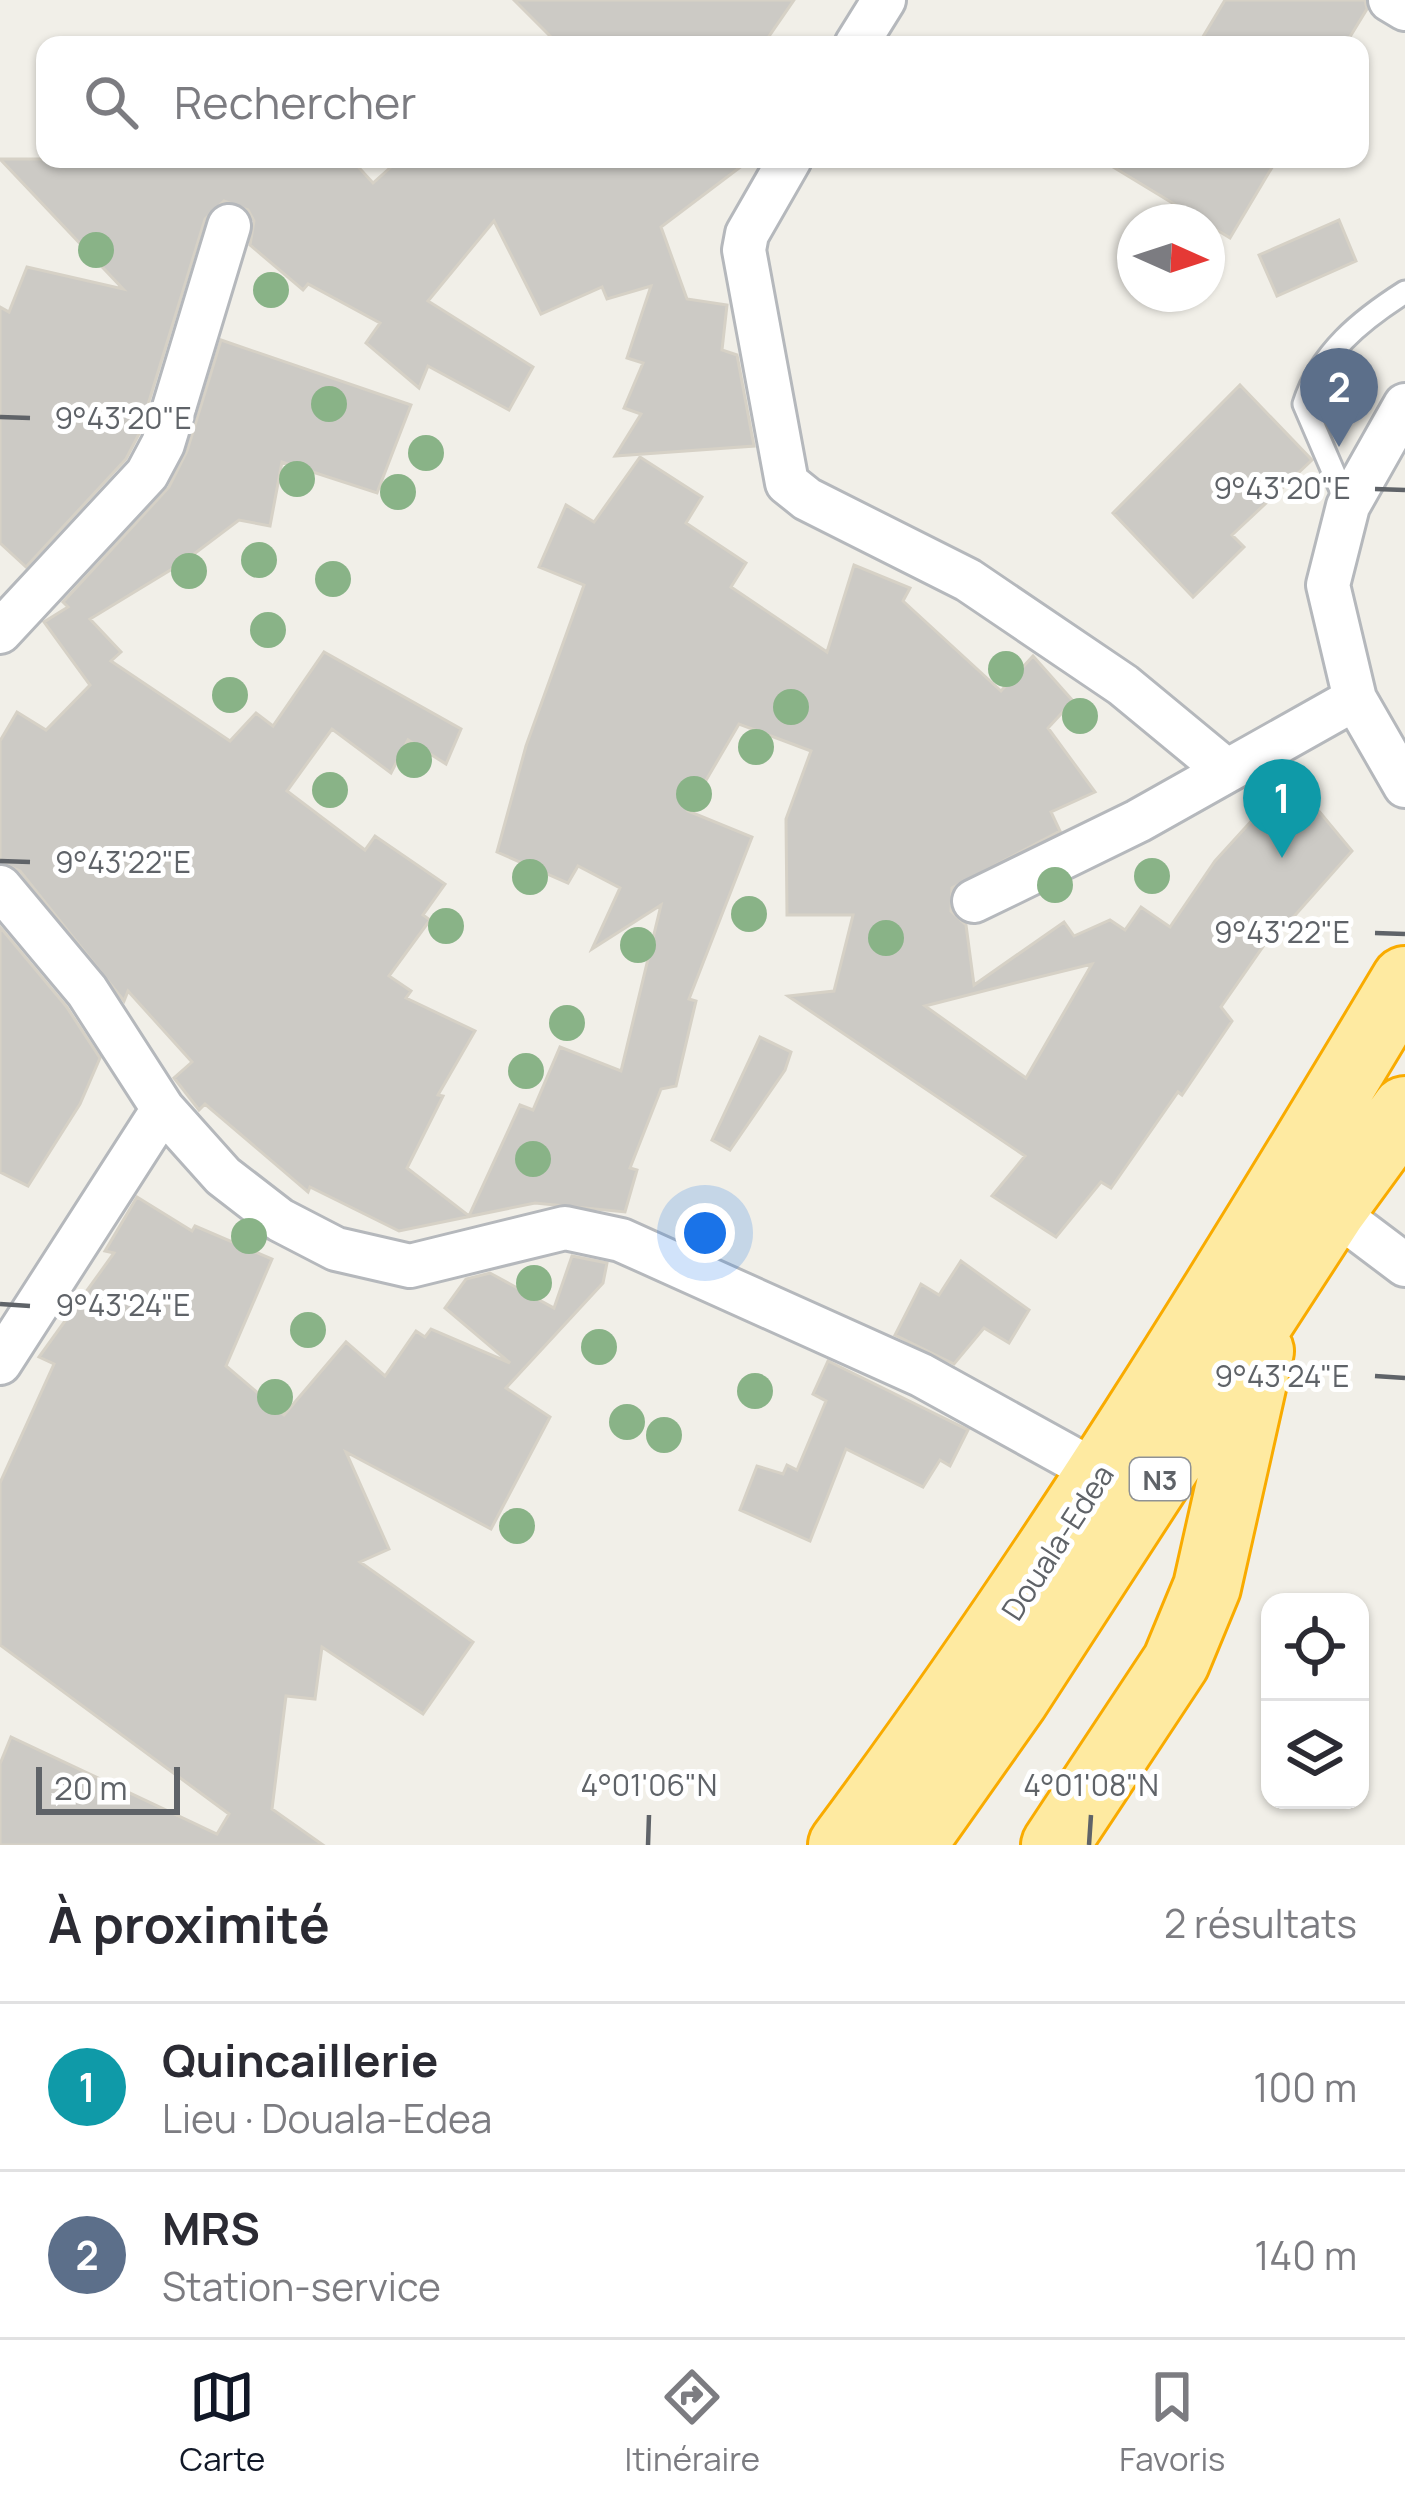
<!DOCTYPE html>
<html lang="fr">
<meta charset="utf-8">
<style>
body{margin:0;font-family:Manrope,sans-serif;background:#f7f7f7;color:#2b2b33}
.controls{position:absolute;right:36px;bottom:36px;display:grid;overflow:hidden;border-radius:24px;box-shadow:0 3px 9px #0004}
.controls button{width:108px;height:108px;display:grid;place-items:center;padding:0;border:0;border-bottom:3px solid #e1e1e2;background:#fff;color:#2b2b33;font:60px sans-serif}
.compass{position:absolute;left:1117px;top:204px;width:108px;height:108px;border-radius:50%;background:#fff;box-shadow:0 3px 9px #0004;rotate:93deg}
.scale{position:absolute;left:36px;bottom:30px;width:144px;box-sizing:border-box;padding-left:12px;border:6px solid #5f6368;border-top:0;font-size:33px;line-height:42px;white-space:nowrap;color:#5f6368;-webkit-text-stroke:9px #fff;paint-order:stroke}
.you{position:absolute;left:705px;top:1233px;width:42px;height:42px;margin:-30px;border:9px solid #fff;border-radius:50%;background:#1a73e8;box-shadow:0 0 0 18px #1a73e833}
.badge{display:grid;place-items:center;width:78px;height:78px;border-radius:50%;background:#111827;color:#fff;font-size:39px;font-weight:700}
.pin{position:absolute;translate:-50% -99px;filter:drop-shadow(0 3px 6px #0008)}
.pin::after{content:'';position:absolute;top:63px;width:42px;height:36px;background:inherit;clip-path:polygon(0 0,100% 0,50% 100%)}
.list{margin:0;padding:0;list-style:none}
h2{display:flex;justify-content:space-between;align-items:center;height:156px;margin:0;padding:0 48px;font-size:51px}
h2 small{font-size:39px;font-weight:400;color:#7c7c81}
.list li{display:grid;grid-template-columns:78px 1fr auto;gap:36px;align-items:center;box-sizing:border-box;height:168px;padding:0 48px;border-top:3px solid #e1e1e2}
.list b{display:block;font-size:45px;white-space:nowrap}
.list p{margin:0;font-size:39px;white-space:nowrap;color:#7c7c81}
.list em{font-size:39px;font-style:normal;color:#7c7c81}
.icon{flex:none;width:66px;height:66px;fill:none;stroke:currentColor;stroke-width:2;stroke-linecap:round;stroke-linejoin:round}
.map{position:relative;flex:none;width:1405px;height:1845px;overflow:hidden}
.search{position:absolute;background:#fff;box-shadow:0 3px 9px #0004;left:36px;right:36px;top:36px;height:132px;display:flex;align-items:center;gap:30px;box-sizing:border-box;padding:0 42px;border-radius:24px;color:#7c7c81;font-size:45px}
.sheet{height:492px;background:#fff}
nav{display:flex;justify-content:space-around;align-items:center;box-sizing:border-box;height:168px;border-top:3px solid #e1e1e2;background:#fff;font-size:33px;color:#7c7c81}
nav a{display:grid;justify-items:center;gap:6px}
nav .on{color:#111827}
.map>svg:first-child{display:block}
.building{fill:#cccac5;stroke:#d6d1c6;stroke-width:3;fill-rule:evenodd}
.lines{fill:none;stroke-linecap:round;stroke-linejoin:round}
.service-casing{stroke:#b5b8bc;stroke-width:27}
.minor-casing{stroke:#b5b8bc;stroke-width:48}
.trunk-casing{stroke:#f9ab00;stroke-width:72}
.service{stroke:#fff;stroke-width:21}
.minor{stroke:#fff;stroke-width:42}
.trunk{stroke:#feeaa1;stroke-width:66}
.tree{fill:#89b387}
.ticks{fill:none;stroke:#5f6368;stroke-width:4.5}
.labels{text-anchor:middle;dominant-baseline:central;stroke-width:10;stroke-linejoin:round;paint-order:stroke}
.shield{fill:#fff;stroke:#8f9295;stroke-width:3}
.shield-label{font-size:27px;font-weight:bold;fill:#5f6368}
.street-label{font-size:30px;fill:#5f6368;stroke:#fff}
.ticks-label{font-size:30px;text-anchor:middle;fill:#5f6368;stroke:#fff;stroke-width:10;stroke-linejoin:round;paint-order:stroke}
</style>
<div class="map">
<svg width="1405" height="1845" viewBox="0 0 1405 1845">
<rect width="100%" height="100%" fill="#f1efe8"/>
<path class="building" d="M514 0H794L763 45H559Z
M1225 0H1365L1367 9 1345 45H1198Z
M0 159H351L373 183 400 159H751L661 227 687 299 727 305 722 350 737 355 754 446 615 456 641 414 624 408 643 363 627 358 651 286 607 299 602 287 541 314 494 221 428 301 533 367 509 410 428 366 419 388 366 343 380 323 308 284 303 290 250 245 254 221 248 210 224 201 205 219 139 434 126 459 26 567 0 543V307L9 312 27 267 123 289Z
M1100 159H1277L1230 238Z
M1339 220 1356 261 1277 296 1259 255Z
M221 340 411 405 377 493 282 462 270 526 239 520 182 563 90 619 121 652 111 661 230 741 256 713 273 726 324 652 461 729 446 764 408 740 391 773 332 729 287 791 365 850 375 836 445 884 423 915 430 920 389 976 411 991 406 998 475 1031 438 1095 443 1096 407 1168 469 1216 520 1105 533 1110 560 1047 621 1071 661 905 592 949 620 888 578 866 568 883 497 852 526 746 584 585 539 567 566 505 594 522 640 457 702 497 686 523 746 563 731 587 827 652 854 565 910 588 903 601 1001 691 1033 656 1073 701 1048 728 1095 792 1051 812 1060 831 952 888 951 911 966 925 974 985 1064 922 1074 936 1110 920 1125 930 1141 907 1170 927 1215 861 1265 806 1258 787 1284 769 1352 851 1282 930 1278 925 1221 1007 1232 1021 1182 1095 1178 1092 1111 1188 1101 1182 1056 1237 992 1196 1025 1156 788 996 834 991 853 915H787L786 819 811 751 739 724 688 811 752 837 689 999 696 1001 676 1086 661 1089 630 1168 637 1170 625 1212 535 1203 399 1231 310 1187 308 1192 205 1104 199 1110 174 1078 192 1062 128 991 124 1001 20 871 0 862V741L17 712 46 730 90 685 44 622 68 607 63 602 169 487 187 451ZM1092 964 1026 1078 925 1006 1027 980Z
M1240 385 1312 460 1232 535 1244 547 1193 597 1113 513Z
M0 927 66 1006 100 1058 80 1104 28 1186 0 1172Z
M760 1037 791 1052 785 1070 730 1150 712 1140Z
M137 1197 192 1231 195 1226 272 1259 226 1366 284 1415 346 1342 385 1376 416 1331 425 1337 431 1329 510 1363 445 1308 466 1279 490 1273 554 1308 572 1256 607 1263 603 1283 506 1388 550 1417 491 1529 346 1452 389 1549 360 1562 473 1642 423 1714 322 1647 315 1699 286 1696 272 1809 323 1845H0V1764L11 1737 217 1834 229 1814 0 1645V1483L54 1364 39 1357 114 1253 105 1251Z
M961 1261 1029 1310 1009 1343 984 1328 954 1364 895 1335 921 1284 939 1295Z
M828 1361 968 1430 950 1466 940 1460 923 1487 846 1449 810 1541 740 1510 757 1466 783 1474 787 1465 797 1470 826 1401 813 1394Z"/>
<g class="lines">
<defs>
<path id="service" d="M1348 506 1304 404C1320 353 1361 320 1405 292"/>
<path id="minor" d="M1390 0 1405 9
M856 45 884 0
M790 159 747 234 744 250 787 483 807 499 968 580 1123 685 1227 771
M1405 405 1348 506 1328 585 1355 699 1405 786
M0 632 147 474 163 444 229 226
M0 887 87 991 163 1109 223 1176 280 1220 336 1249 410 1266 565 1228 621 1240 921 1375 1102 1475
M974 901 1138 821 1355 699
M1332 1210 1405 1265
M0 1363 163 1109"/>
<path id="trunk" d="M842 1845C1048 1569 1228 1276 1405 980
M912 1845 1015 1699 1332 1210 1405 1110
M1055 1845 1176 1662 1207 1587 1260 1351"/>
</defs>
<use href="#service" class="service-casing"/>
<use href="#minor" class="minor-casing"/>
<use href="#trunk" class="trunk-casing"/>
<use href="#service" class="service"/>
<use href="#minor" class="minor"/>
<use href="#trunk" class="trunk"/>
</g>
<g class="tree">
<circle cx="96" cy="250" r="18"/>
<circle cx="271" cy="290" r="18"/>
<circle cx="329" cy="404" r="18"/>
<circle cx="426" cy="453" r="18"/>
<circle cx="297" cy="479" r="18"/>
<circle cx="398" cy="492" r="18"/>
<circle cx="259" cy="560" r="18"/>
<circle cx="189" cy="571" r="18"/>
<circle cx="333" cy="579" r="18"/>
<circle cx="268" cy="630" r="18"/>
<circle cx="1006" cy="669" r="18"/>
<circle cx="230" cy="695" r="18"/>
<circle cx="791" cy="707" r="18"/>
<circle cx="1080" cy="716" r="18"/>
<circle cx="756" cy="747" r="18"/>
<circle cx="414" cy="760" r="18"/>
<circle cx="330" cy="790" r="18"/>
<circle cx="694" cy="794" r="18"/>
<circle cx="1152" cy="876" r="18"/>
<circle cx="530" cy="877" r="18"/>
<circle cx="1055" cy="885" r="18"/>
<circle cx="749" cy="914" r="18"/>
<circle cx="446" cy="926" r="18"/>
<circle cx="886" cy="938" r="18"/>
<circle cx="638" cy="945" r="18"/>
<circle cx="567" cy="1023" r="18"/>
<circle cx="526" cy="1071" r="18"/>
<circle cx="533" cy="1159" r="18"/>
<circle cx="249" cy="1236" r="18"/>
<circle cx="534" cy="1283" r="18"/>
<circle cx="308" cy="1330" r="18"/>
<circle cx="599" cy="1347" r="18"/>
<circle cx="755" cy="1391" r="18"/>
<circle cx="275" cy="1397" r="18"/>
<circle cx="627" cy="1422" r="18"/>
<circle cx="664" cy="1435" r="18"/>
<circle cx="517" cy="1526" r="18"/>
</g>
<path class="ticks" d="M0 417 30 418M1375 489 1405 490M0 861 30 862M1375 933 1405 934M0 1304 30 1306M1375 1376 1405 1378M648 1845 649 1815M1089 1845 1091 1815"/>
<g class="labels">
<rect class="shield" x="1130" y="1458" width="60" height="42" rx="9"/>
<g class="shield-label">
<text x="1160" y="1479">N3</text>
</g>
<g class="street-label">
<text transform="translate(1057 1542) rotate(-57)">Douala-Edea</text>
</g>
</g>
<g class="ticks-label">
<text x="123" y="429">9°43'20"E</text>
<text x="1282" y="499">9°43'20"E</text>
<text x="123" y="873">9°43'22"E</text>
<text x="1282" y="943">9°43'22"E</text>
<text x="123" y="1316">9°43'24"E</text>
<text x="1282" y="1387">9°43'24"E</text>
<text x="649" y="1796">4°01'06"N</text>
<text x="1091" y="1796">4°01'08"N</text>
</g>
</svg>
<div class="controls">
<button><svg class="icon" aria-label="locate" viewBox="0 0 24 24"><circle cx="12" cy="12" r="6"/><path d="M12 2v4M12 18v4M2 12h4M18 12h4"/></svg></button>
<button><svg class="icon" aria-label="layers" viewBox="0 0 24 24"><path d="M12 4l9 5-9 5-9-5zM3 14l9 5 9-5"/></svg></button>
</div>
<svg class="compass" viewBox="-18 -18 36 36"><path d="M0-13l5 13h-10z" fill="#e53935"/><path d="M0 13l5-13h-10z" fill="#7c7c81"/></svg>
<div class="scale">20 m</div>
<div class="you"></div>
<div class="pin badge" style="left:1282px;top:858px;background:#0f9aa8">1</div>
<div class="pin badge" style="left:1339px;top:447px;background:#5c6f8a">2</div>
<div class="search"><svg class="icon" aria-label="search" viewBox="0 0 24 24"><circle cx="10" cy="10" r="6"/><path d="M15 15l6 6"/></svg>Rechercher</div>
</div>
<section class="sheet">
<h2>À proximité<small>2 résultats</small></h2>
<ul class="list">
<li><span class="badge" style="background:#0f9aa8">1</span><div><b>Quincaillerie</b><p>Lieu · Douala-Edea</p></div><em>100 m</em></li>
<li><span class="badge" style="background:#5c6f8a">2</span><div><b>MRS</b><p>Station-service</p></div><em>140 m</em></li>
</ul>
</section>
<nav>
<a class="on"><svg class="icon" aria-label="map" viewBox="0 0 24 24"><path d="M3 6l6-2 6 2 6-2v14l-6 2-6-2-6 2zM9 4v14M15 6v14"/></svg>Carte</a>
<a><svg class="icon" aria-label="directions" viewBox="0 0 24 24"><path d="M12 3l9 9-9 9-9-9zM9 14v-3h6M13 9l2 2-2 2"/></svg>Itinéraire</a>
<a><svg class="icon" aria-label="saved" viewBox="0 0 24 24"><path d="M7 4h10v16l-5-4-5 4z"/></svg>Favoris</a>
</nav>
